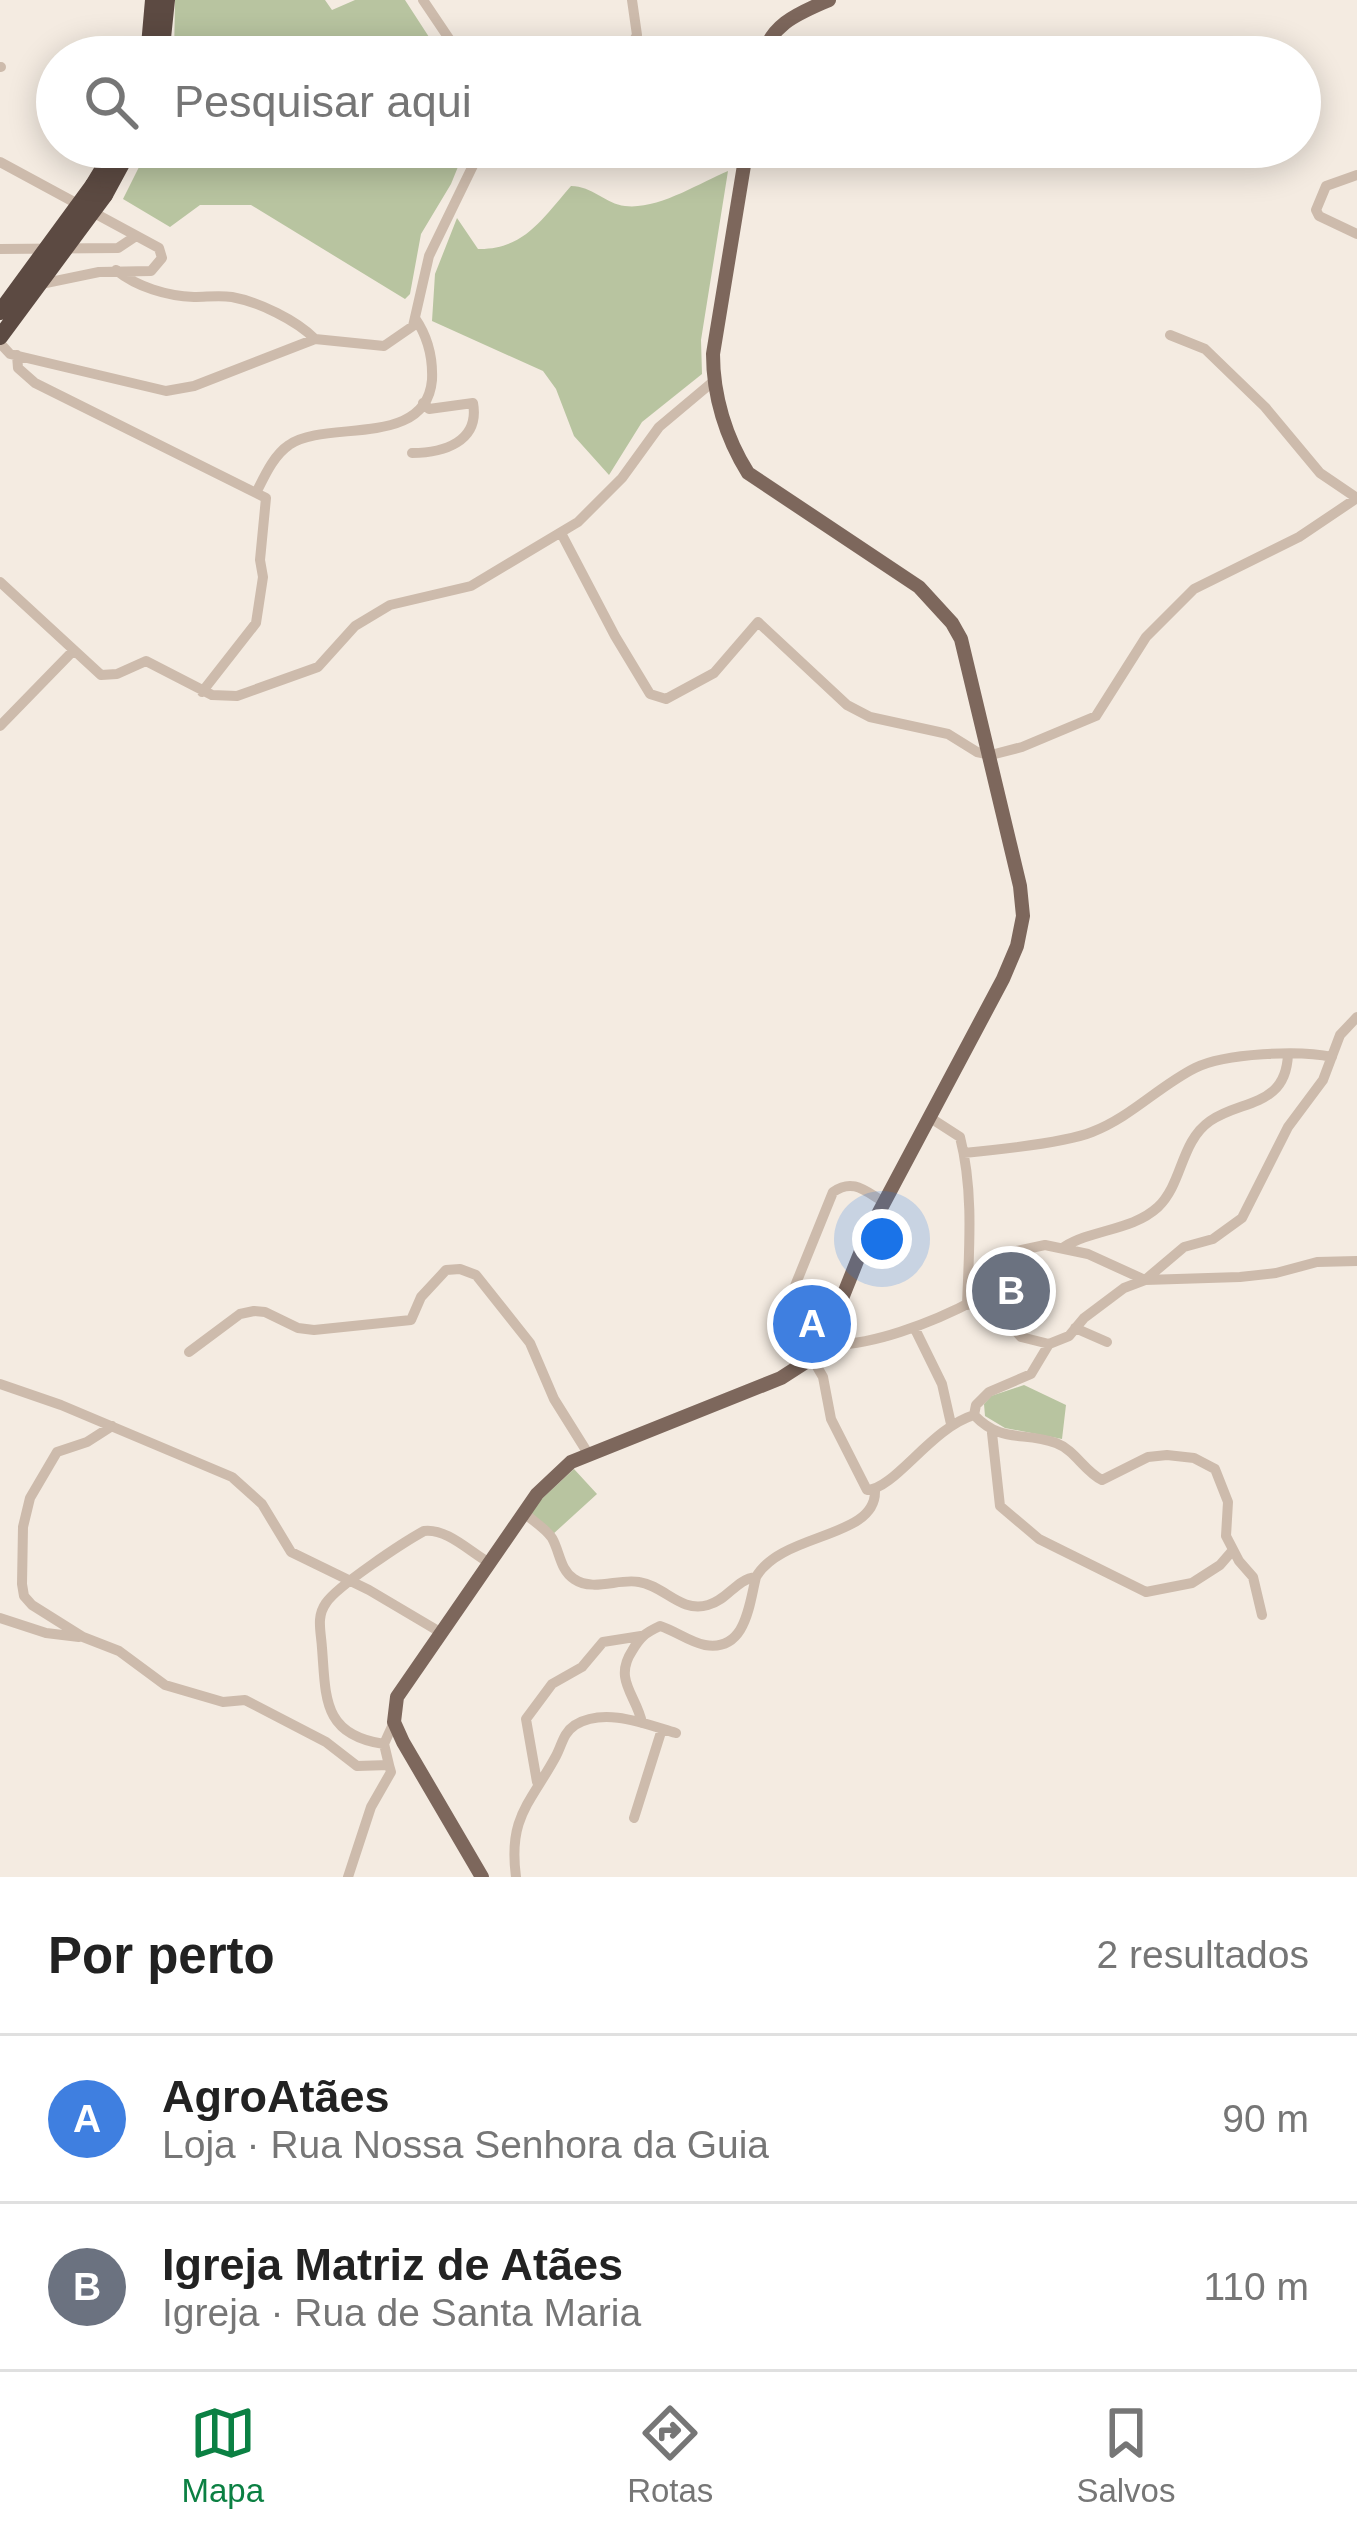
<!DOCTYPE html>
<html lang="pt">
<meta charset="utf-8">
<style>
body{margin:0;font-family:Arial,sans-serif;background:#f2f2f2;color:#222}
.you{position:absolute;left:882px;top:1239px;width:42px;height:42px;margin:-30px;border:9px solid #fff;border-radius:50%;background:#1a73e8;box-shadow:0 0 0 18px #1a73e833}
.badge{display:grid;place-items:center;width:78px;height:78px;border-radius:50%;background:#0b8043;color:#fff;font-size:39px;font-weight:700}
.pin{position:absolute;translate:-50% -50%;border:6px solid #fff;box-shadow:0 3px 12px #0006}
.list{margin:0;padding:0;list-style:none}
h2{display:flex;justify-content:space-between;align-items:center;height:156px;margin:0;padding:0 48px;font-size:51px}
h2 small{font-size:39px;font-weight:400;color:#767676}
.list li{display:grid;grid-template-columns:78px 1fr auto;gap:36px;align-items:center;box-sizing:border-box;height:168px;padding:0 48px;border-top:3px solid #e0e0e0}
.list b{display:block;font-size:45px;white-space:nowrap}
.list p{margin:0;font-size:39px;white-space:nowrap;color:#767676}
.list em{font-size:39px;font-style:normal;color:#767676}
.icon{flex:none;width:66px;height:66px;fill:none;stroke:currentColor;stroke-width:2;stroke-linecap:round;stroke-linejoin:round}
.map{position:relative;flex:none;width:1357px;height:1877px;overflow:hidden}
.search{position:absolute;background:#fff;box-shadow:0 6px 30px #0003;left:36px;right:36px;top:36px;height:132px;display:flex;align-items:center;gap:30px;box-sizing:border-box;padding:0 42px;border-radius:66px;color:#767676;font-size:45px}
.sheet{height:492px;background:#fff}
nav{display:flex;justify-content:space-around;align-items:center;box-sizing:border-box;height:168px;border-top:3px solid #e0e0e0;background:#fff;font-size:33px;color:#767676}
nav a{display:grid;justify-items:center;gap:6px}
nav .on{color:#0b8043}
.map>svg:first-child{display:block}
.green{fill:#b8c4a0}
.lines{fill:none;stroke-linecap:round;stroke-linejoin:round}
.minor{stroke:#cdbbac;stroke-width:10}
.major{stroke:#7d675c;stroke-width:14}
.highway{stroke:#5c4a42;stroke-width:16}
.highway-bridge{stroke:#5c4a42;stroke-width:16}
</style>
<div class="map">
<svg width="1357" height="1877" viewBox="0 0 1357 1877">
<rect width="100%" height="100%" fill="#f4ebe1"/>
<path class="green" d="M175 0H325L332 10 355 0H405L429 37 474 57H174Z
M149 147H466L451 184 421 234 410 294 405 299 251 205H200L170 227 123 199Z
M728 171 701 340 702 374 642 422 609 475 574 436 556 389 543 371 432 321 435 274 457 218 478 249C524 250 543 218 571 186 592 186 606 204 625 206 658 210 699 183 728 171Z
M1024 1385 1066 1405 1062 1439 1005 1428 985 1416 984 1404 991 1396Z
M574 1469 597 1494 552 1535 531 1514 532 1508Z"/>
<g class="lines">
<path class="minor" d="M423 0 452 43 492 57
M625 57 637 35 632 0
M0 67H1
M0 162 159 248 162 258 151 271 99 272 41 284
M1357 175 1326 186 1316 210 1319 216 1357 234
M0 249 118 248 136 236
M116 270C137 287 167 296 194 297 207 297 219 295 232 297 259 302 296 320 315 339
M1170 335 1205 349 1265 407 1320 473 1357 498
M0 343 10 354 166 391 194 386 315 339 384 346 413 326 429 256 482 147
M17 355 18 368 35 383 266 498 260 560 263 577 256 623 202 692
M412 453C443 453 480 442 473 403L429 409 423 403
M257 491C265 475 274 455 289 445 326 419 426 449 432 380 433 358 428 337 415 318
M561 533 615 636 650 694 666 699 714 673 758 622 847 705 870 717 948 734 977 752 991 755 1022 747 1096 716 1146 637 1194 589 1299 537 1357 498
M0 582 101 675 117 674 146 661 212 695 237 696 318 667 355 626 390 605 471 586 578 522 622 478 659 427 715 380
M0 726 73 651
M929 1117 960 1137C974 1191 969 1250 967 1305
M964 1153C995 1150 1065 1143 1092 1132 1131 1117 1159 1086 1195 1068 1225 1053 1300 1050 1332 1057
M1064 1247C1092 1229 1132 1231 1158 1207 1183 1183 1180 1142 1210 1121 1241 1099 1286 1108 1288 1054
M977 1299 993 1306 1021 1337 1049 1344
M782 1318 833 1192C853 1178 865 1191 884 1202
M914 1327 942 1384 951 1424
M1075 1328 1107 1342
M820 1343C864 1351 938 1320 977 1299L979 1273 986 1261 997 1255 1045 1245 1088 1254 1145 1280 1240 1277 1276 1273 1317 1262 1357 1261
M189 1352 240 1314 254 1311 265 1312 298 1328 314 1330 411 1320 421 1297 446 1270 460 1269 476 1275 530 1343 554 1399 589 1455
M812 1358 823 1377 831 1419 867 1490C895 1489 931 1428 974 1415
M0 1384 61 1405 232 1477 262 1504 291 1552 369 1590 440 1632
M112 1426 87 1442 57 1452 30 1498 23 1527 22 1584 24 1596 32 1605 83 1637 119 1651 165 1685 223 1702 245 1700 326 1742 357 1766 389 1765 384 1744 394 1722
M992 1433 1000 1506 1039 1539 1146 1592 1192 1583 1220 1565 1233 1550
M524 1513C533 1521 545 1528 552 1538 560 1552 560 1570 574 1579 593 1592 619 1578 639 1582 665 1586 680 1613 708 1605 728 1600 736 1579 756 1577 782 1532 876 1539 875 1491
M1262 1615 1253 1577 1239 1561 1226 1536 1228 1502 1215 1469 1194 1458 1167 1455 1148 1457 1102 1480C1084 1471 1075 1450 1056 1443 1022 1431 1002 1444 974 1415L976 1405 989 1392 1031 1374 1049 1344 1069 1336 1084 1318 1124 1288 1145 1280 1184 1247 1213 1239 1242 1218 1288 1127 1323 1080 1340 1035 1357 1017
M0 1618 46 1633 79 1637
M642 1723C637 1696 613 1680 632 1651 640 1637 645 1633 660 1626 676 1631 689 1642 705 1645 746 1652 749 1605 756 1577
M384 1744C322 1735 326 1697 322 1648 321 1631 316 1617 326 1603 337 1586 404 1542 424 1531 446 1528 469 1551 488 1562
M537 1782 526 1719 552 1684 582 1667 603 1642 641 1636
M634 1818 662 1729
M348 1877 371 1807 391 1772 389 1765
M516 1877C508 1817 530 1804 556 1756 562 1745 563 1733 575 1725 605 1707 645 1724 676 1733"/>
<path class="major" d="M763 57C771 23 800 13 829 0
M482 1877 403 1742 394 1722 397 1697 537 1494 571 1462 781 1378 812 1358 839 1306 869 1231 1003 979 1017 946 1023 916 1020 886 961 639 952 623 919 587 748 473C726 438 713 396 713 354L747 147"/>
<path class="highway" d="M148 57 153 0
M161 57 167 0
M93 185 116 147
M105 195 131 147"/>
<path class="highway-bridge" d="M0 312 93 185
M0 337 105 195"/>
</g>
</svg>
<div class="you"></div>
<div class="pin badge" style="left:812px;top:1324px;background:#3f7fe0">A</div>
<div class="pin badge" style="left:1011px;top:1291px;background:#6b7280">B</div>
<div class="search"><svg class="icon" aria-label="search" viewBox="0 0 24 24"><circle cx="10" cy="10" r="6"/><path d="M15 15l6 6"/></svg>Pesquisar aqui</div>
</div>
<section class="sheet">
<h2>Por perto<small>2 resultados</small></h2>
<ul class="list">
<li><span class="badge" style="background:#3f7fe0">A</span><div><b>AgroAtães</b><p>Loja · Rua Nossa Senhora da Guia</p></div><em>90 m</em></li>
<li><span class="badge" style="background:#6b7280">B</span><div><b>Igreja Matriz de Atães</b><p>Igreja · Rua de Santa Maria</p></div><em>110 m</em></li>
</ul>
</section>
<nav>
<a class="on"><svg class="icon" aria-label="map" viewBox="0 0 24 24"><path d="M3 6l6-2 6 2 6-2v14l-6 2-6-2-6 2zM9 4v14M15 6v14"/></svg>Mapa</a>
<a><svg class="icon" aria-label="directions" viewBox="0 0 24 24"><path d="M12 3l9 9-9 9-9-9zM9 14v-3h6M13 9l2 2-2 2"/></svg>Rotas</a>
<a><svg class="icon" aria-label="saved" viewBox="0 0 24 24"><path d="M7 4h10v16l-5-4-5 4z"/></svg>Salvos</a>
</nav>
